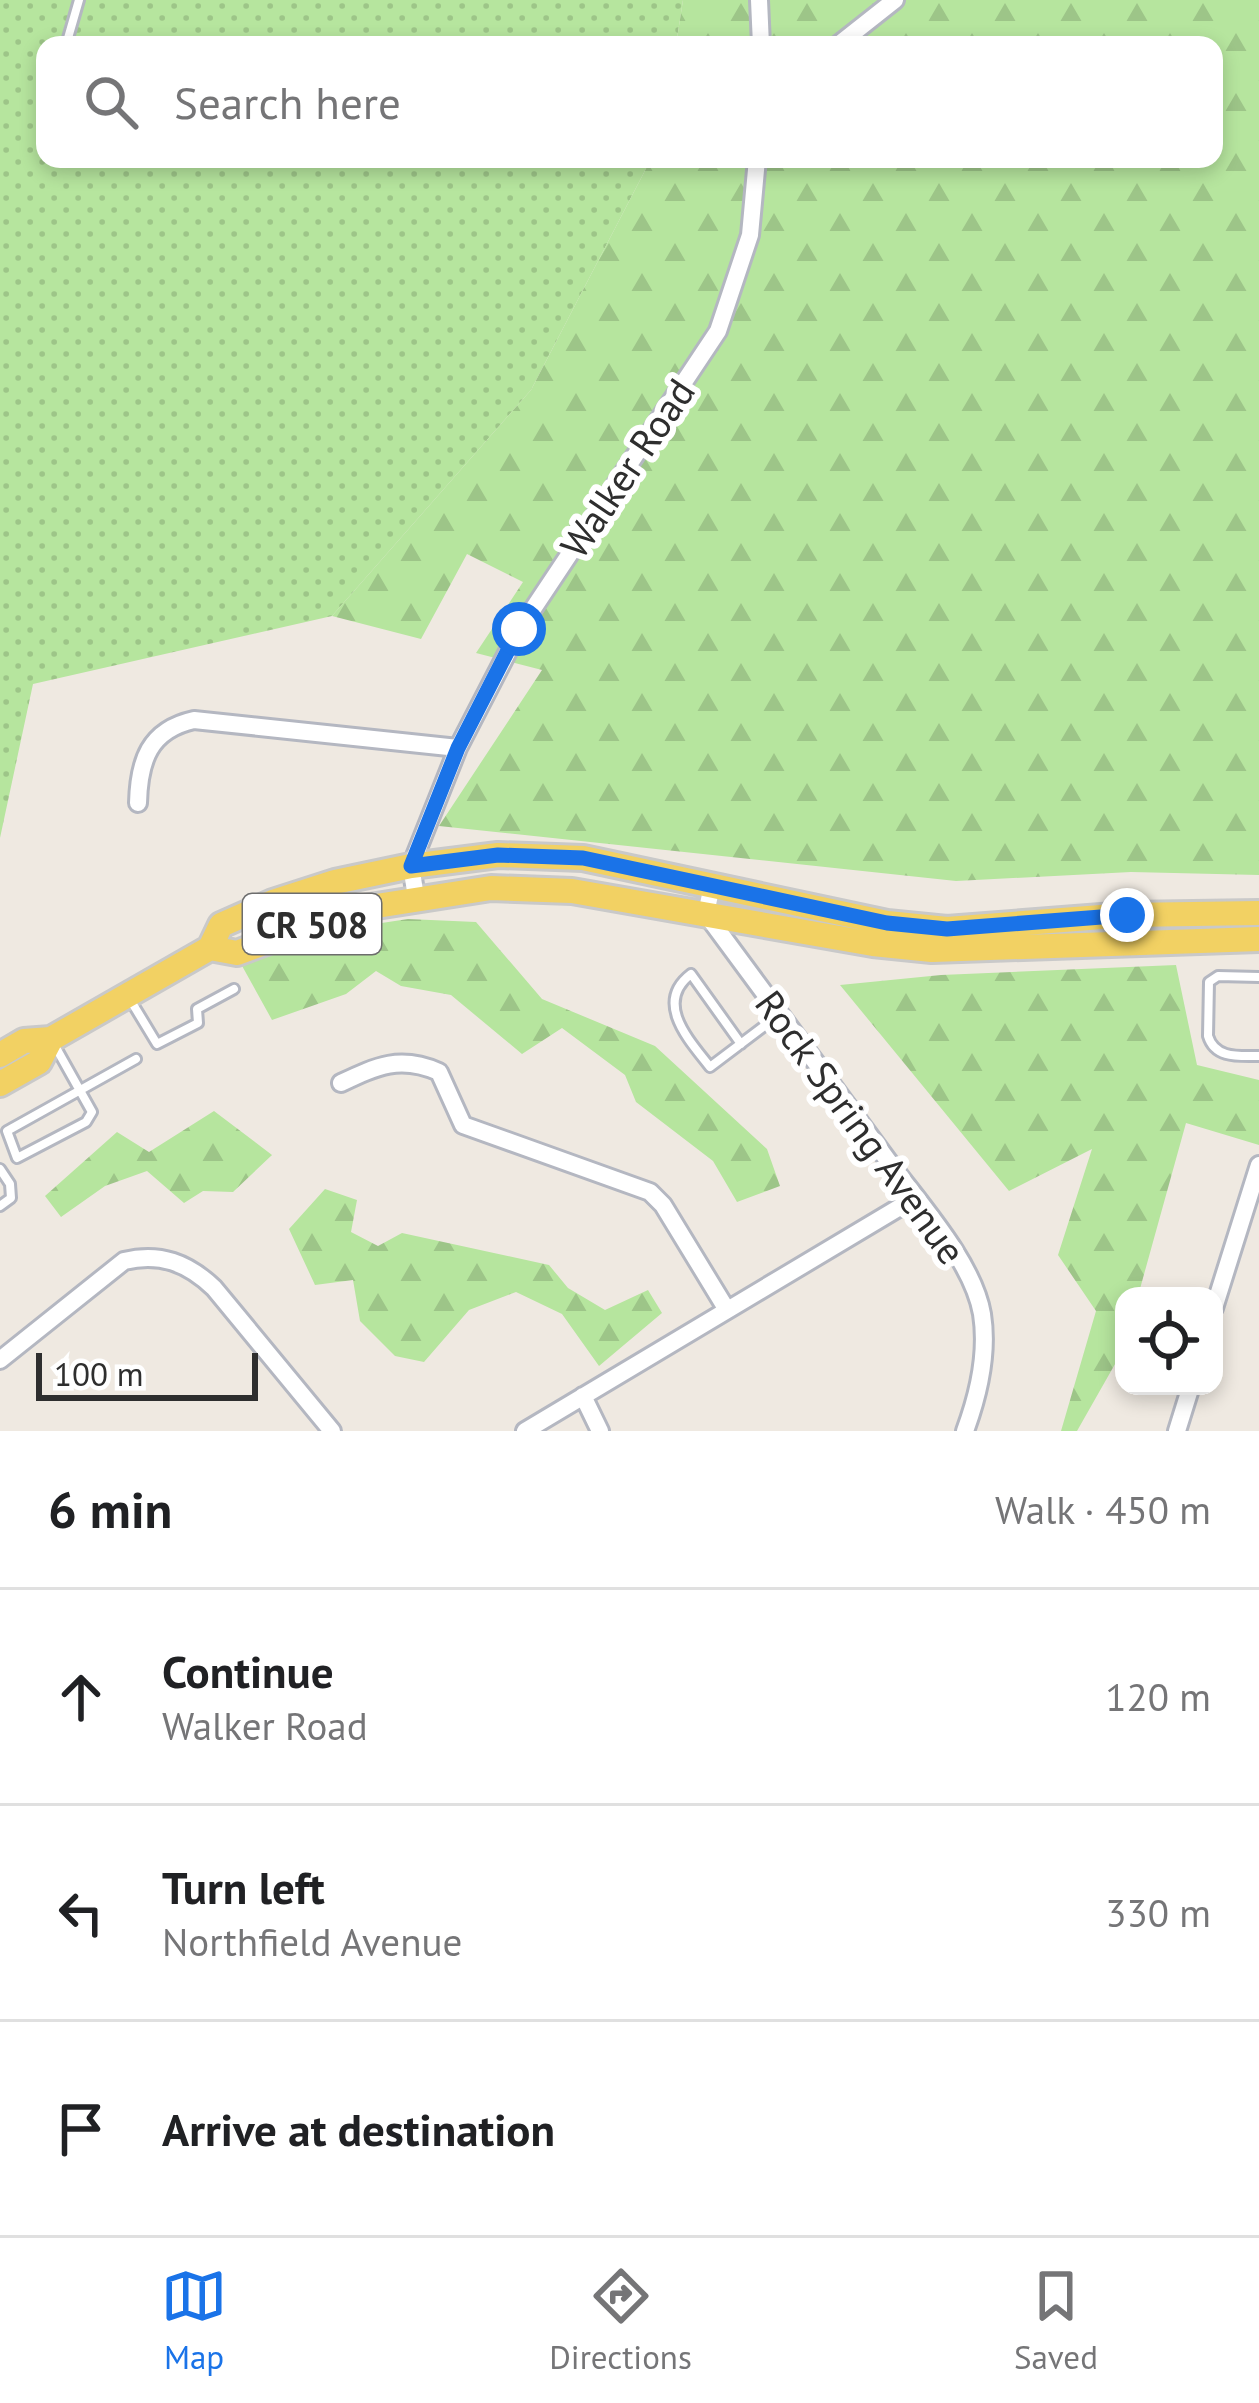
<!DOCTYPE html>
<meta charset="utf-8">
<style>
body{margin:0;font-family:"PT Sans",sans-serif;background:#f2f2f2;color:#202124}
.controls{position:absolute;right:36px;bottom:36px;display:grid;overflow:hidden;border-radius:24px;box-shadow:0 6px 18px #0003}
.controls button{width:108px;height:108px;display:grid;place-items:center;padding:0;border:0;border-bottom:3px solid #e0e0e0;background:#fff;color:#202124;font:60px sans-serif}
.scale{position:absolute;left:36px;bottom:30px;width:222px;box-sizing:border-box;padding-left:12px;border:6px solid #2e2e2e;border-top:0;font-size:33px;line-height:42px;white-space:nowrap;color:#2e2e2e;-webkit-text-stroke:9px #fff;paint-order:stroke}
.stop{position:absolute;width:36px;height:36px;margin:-27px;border:9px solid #1a73e8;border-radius:50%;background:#fff}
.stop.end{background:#1a73e8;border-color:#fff;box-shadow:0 3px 12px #0008}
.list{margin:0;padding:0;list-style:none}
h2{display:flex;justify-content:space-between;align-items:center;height:156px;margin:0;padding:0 48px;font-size:51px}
h2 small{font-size:39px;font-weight:400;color:#757577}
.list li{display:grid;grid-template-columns:78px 1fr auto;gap:36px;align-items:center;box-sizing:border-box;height:216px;padding:0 48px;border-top:3px solid #e0e0e0}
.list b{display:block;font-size:45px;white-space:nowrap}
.list p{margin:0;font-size:39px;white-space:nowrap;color:#757577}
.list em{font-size:39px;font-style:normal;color:#757577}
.icon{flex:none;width:66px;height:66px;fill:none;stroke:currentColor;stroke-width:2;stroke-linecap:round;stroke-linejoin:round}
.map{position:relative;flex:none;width:1259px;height:1431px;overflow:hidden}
.search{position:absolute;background:#fff;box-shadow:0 6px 18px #0003;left:36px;right:36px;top:36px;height:132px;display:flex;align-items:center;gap:30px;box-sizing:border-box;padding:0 42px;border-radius:24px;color:#757577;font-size:45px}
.sheet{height:804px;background:#fff}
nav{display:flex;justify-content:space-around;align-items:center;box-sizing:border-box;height:168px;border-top:3px solid #e0e0e0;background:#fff;font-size:33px;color:#757577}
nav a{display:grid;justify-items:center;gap:6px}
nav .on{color:#1a73e8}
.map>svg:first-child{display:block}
.grass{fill:url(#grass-dots)}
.forest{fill:url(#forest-firs)}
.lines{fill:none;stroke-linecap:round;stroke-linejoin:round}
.service-casing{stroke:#b4b7c1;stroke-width:14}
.minor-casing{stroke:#b4b7c1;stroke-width:22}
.primary-casing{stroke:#c9c9c9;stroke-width:30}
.service{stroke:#fff;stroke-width:8}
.minor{stroke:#fff;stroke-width:16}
.primary{stroke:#f2d163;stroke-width:24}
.route{stroke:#1a73e8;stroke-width:15}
.labels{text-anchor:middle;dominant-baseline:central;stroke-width:12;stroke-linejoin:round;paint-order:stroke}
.shield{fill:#fff;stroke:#6d6d6d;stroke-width:3}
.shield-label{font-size:36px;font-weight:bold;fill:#2e2e2e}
.street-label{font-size:39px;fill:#2e2e2e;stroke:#fff}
</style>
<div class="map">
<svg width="1259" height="1431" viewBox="0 0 1259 1431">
<defs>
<pattern id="grass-dots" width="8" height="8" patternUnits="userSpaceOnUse" patternTransform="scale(3)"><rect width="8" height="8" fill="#b6e59e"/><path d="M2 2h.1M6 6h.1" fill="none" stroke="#9dc588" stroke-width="1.8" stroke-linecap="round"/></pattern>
<pattern id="forest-firs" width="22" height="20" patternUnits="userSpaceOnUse" patternTransform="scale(3)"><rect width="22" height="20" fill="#b6e59e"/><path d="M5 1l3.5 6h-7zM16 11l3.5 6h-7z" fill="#9dc588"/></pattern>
</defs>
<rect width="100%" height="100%" fill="#efe9e1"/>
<path class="grass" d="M0 0H683L676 45H45V159H651L531 390 332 616 33 684 0 838Z"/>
<path class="forest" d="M683 0H1259V875L1131 872 956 881 439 826 542 670 476 653 523 582 467 554 421 639 332 616 531 390 651 159H1214V45H676Z
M408 919 476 922 542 999 655 1046 767 1149 780 1186 737 1202 713 1161 636 1102 625 1075 562 1028 522 1054 451 995 401 986 376 971 346 994 272 1020 241 964 329 931Z
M1176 965 1197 1065 1259 1080V1145L1186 1123 1138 1296H1124L1123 1350 1077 1431H1061L1096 1311 1058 1255 1092 1149 1009 1191 840 985 941 975Z
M214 1111 272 1155 233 1192 203 1191 184 1203 147 1171 105 1186 61 1217 45 1196 117 1132 149 1152Z
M325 1189 357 1200 351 1232 378 1246 402 1233 549 1265 568 1288 605 1310 648 1290 662 1313 599 1366 562 1314 516 1292 469 1310 424 1362 395 1356 360 1321 353 1280 315 1285 289 1229Z"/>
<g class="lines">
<defs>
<path id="service" d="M66 45 79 0
M1259 977 1218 976 1209 982 1208 1036C1215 1059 1239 1056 1259 1056
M131 1001 157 1044 198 1023 197 1009 234 989
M741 1044 691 974C653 1003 690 1041 710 1067L779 1015
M55 1046 92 1112 86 1122 17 1158 7 1131 136 1059
M0 1169 10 1184 11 1198 0 1206"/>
<path id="minor" d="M759 0 761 45
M838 45 895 0
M138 803C139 761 149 730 194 720L458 748
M712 885 706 914C766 995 826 1077 886 1158 917 1201 973 1261 982 1314 988 1352 978 1396 965 1431
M416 897 411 866 458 748 519 630 718 331 750 235 757 159
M341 1083C377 1066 400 1055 439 1072L463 1125 650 1192 663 1205 727 1310
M1214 1308 1259 1165
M0 1360 124 1261C160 1252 188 1263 214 1288L332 1431
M583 1396 600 1431
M525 1431 915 1198
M1177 1431 1191 1386"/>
<path id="primary" d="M210 948 237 953 351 910 491 888 572 891 873 944 932 950 1259 939
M0 1055 24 1041 51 1039 210 948 221 925 273 902 335 882 411 866 498 855 583 858 887 923 947 929 1127 915 1259 913
M0 1084 39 1062 51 1039"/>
</defs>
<use href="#service" class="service-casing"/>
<use href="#minor" class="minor-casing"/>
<use href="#primary" class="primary-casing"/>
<use href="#service" class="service"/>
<use href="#minor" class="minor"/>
<use href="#primary" class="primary"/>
</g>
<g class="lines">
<path class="route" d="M519 629 458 748 411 866 498 855 583 858 887 923 947 929 1127 915"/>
</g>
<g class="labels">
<rect class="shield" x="243" y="894" width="138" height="60" rx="9"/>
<g class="shield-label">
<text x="312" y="924">CR 508</text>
</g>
<g class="street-label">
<text transform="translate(627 468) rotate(-56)">Walker Road</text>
<text transform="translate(861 1127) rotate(54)">Rock Spring Avenue</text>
</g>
</g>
</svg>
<div class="controls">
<button><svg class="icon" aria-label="locate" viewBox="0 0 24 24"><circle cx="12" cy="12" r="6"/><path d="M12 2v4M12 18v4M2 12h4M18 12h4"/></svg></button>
</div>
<div class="scale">100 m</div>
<div class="stop" style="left:519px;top:629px"></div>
<div class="stop end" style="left:1127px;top:915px"></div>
<div class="search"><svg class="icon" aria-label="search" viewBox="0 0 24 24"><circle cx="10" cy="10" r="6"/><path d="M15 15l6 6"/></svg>Search here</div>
</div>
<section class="sheet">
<h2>6 min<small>Walk · 450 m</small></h2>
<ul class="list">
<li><svg class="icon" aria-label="ahead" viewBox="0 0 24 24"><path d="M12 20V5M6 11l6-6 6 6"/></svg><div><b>Continue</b><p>Walker Road</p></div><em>120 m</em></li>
<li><svg class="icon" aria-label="left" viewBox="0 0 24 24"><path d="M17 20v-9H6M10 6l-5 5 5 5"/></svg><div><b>Turn left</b><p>Northfield Avenue</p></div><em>330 m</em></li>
<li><svg class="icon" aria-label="arrive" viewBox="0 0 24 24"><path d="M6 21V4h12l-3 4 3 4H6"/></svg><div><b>Arrive at destination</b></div></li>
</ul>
</section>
<nav>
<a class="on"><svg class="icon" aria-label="map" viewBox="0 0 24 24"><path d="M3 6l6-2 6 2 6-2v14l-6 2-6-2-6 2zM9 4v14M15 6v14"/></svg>Map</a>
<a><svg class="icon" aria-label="directions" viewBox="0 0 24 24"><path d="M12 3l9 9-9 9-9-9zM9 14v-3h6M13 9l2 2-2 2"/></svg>Directions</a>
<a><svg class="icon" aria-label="saved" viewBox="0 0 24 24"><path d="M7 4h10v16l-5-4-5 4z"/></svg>Saved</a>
</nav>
